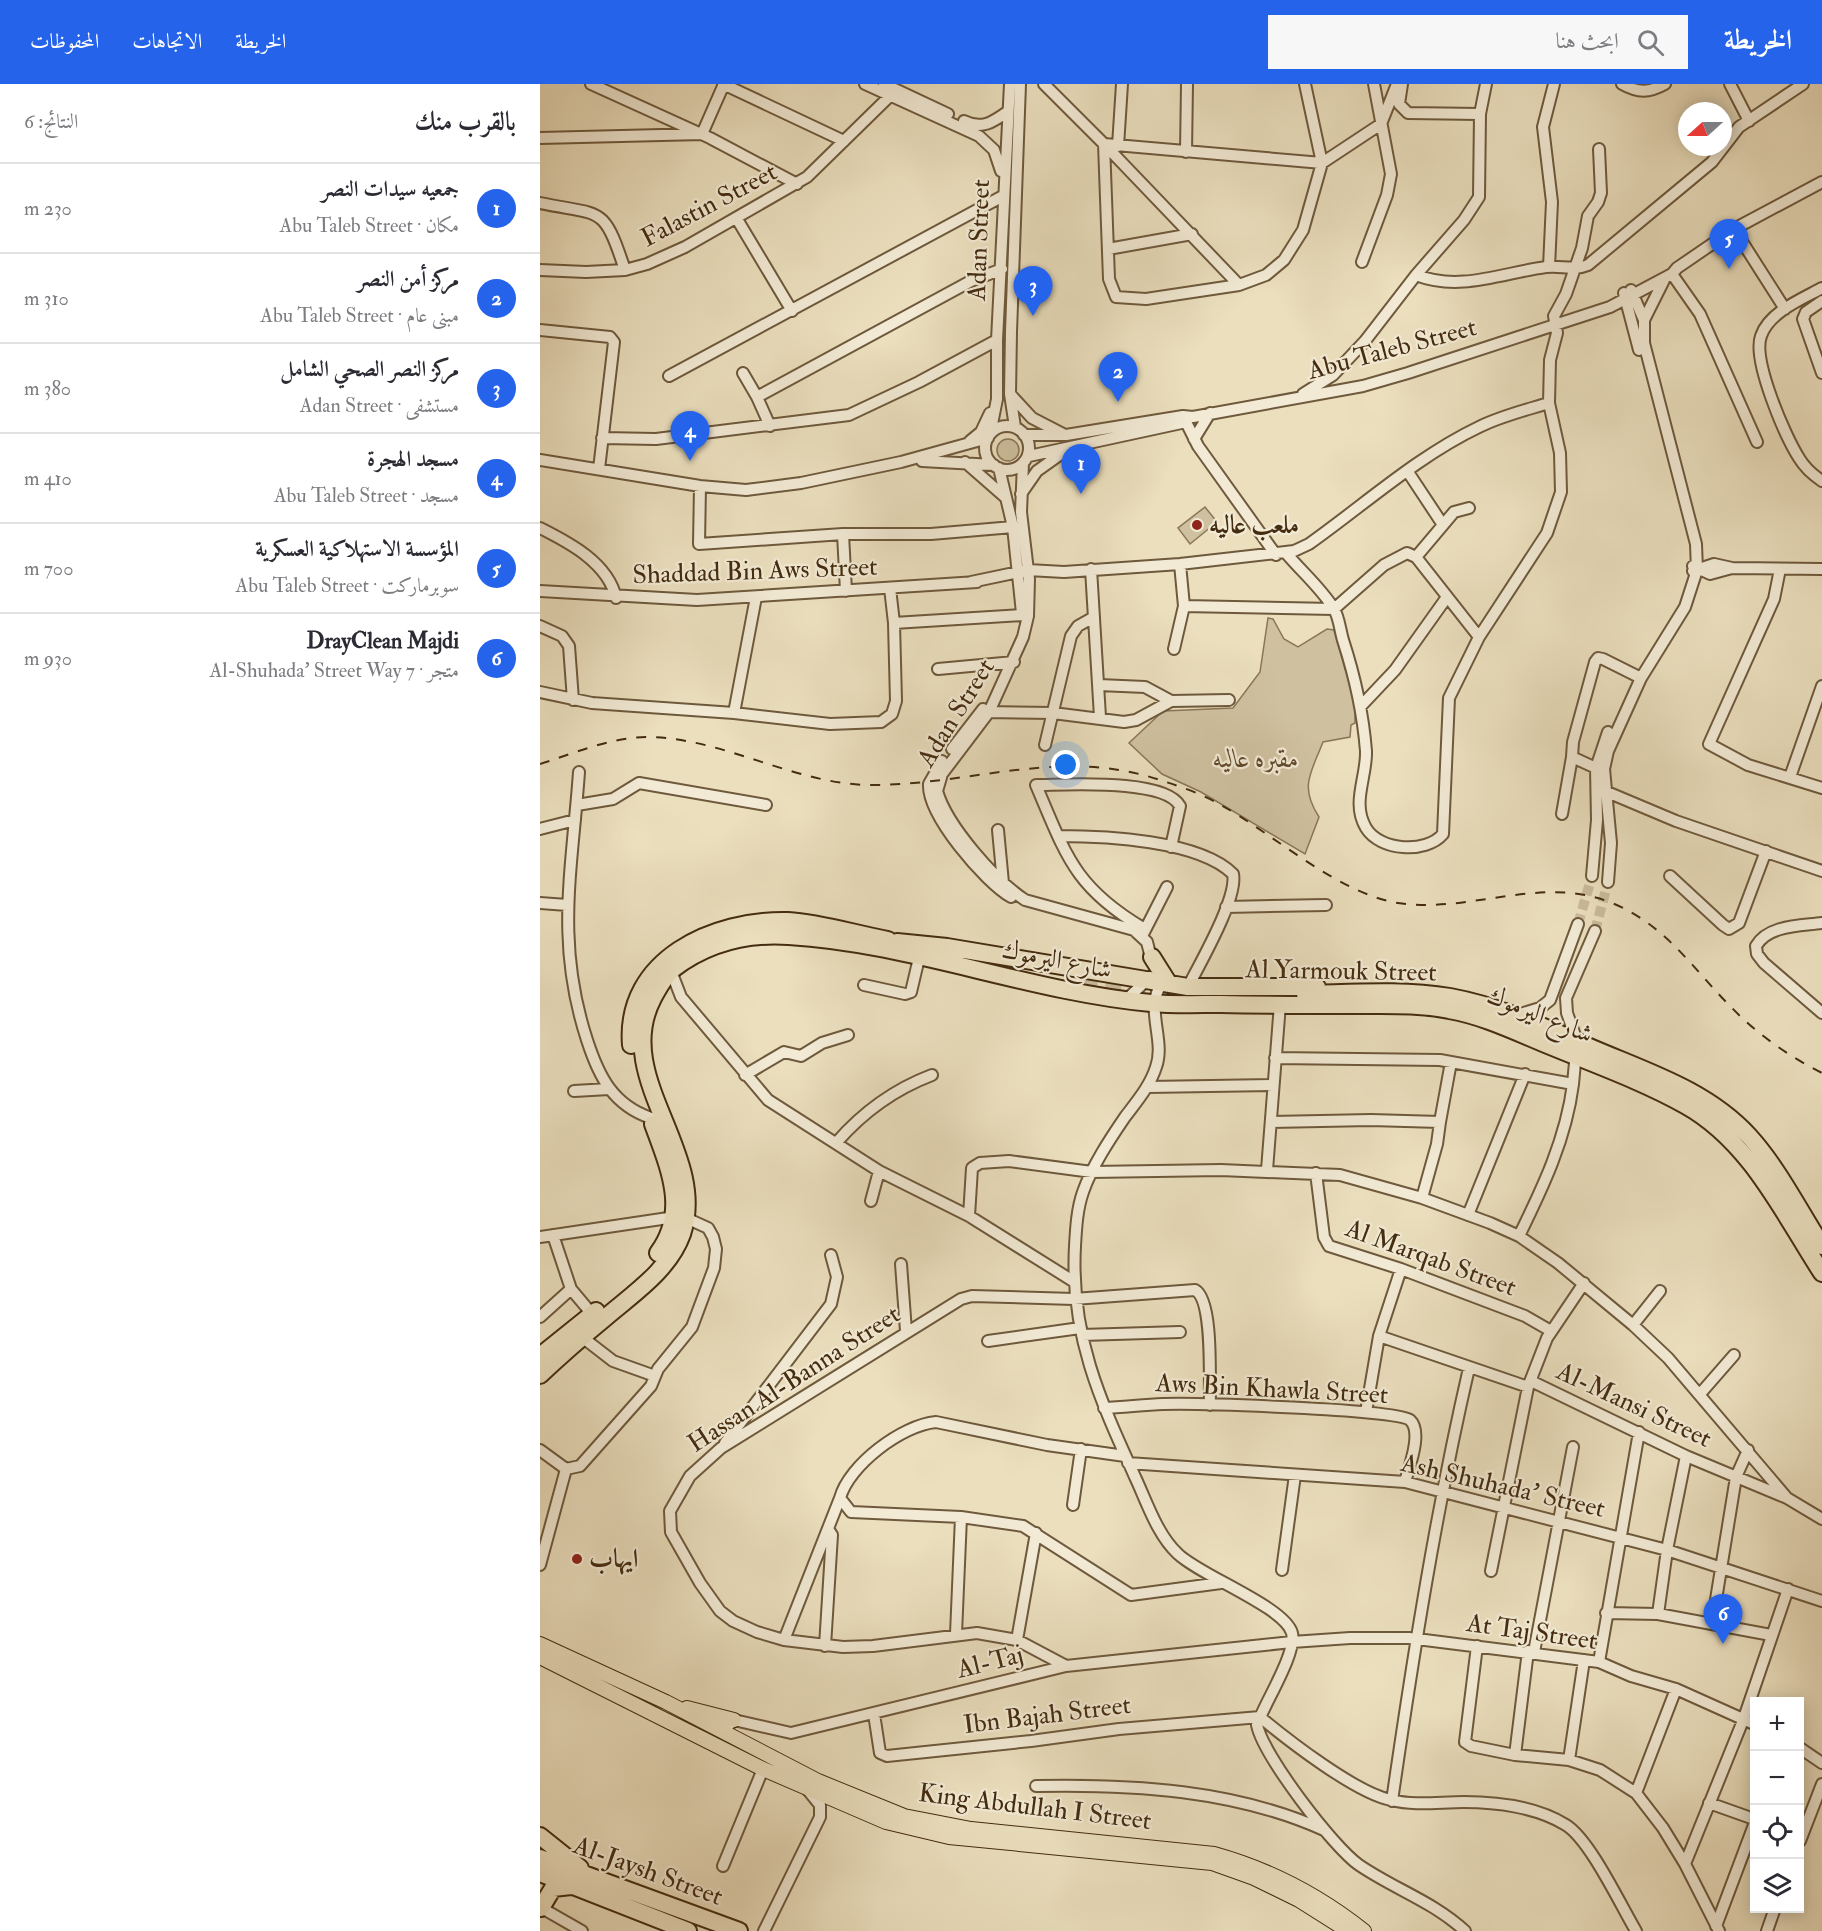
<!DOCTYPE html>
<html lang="ar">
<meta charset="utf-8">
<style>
body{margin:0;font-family:"IM FELL Double Pica",Amiri,serif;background:#f7f7f7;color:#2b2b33;direction:rtl}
.controls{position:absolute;right:18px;bottom:18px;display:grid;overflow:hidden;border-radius:0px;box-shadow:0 3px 15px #0003}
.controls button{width:54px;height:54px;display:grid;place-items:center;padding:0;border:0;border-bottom:2px solid #e1e1e2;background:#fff;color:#2b2b33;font:30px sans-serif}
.compass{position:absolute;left:1138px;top:18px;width:54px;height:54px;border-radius:50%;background:#fff;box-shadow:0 3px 15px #0003;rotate:249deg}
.you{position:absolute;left:526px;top:681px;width:21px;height:21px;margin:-15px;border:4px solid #fff;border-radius:50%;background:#1a73e8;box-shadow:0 0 0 9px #1a73e833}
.badge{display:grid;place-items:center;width:39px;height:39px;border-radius:50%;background:#2563eb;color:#fff;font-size:20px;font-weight:700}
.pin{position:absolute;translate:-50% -50px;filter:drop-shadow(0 2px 3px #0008)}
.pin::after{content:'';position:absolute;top:32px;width:21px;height:18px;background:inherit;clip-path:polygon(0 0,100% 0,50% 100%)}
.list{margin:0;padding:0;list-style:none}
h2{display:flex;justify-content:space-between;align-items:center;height:78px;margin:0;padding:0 24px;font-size:26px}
h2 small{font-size:20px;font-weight:400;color:#7c7c81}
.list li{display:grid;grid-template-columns:39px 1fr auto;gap:18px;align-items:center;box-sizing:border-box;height:90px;padding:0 24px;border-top:2px solid #e1e1e2}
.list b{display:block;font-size:22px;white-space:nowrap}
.list p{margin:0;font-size:20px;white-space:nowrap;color:#7c7c81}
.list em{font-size:20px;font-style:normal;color:#7c7c81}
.icon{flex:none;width:33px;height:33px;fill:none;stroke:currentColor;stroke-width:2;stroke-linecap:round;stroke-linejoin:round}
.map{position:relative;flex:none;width:1282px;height:1847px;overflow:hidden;direction:ltr}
header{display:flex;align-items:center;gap:36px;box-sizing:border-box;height:84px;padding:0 30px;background:#2563eb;color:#fff}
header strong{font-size:28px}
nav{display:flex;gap:33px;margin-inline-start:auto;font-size:21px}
.search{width:420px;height:54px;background:#f7f7f7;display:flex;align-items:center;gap:15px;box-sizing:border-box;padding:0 21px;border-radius:0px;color:#7c7c81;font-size:22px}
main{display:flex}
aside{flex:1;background:#fff}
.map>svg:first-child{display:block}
.green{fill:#cfc1a0;stroke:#8a7658;stroke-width:1.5}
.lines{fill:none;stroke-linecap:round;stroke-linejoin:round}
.minor-tunnel{stroke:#cabb9b;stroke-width:10;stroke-dasharray:10 5;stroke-linecap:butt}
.highway-tunnel{stroke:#cabb9b;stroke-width:16;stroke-dasharray:16 8;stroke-linecap:butt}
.minor-casing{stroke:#6e593c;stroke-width:14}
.major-casing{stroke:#442c10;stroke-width:16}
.highway-casing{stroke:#442c10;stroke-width:20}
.minor{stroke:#f2ead5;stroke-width:10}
.major{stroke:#ebdfbe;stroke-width:14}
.highway{stroke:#ebdfbe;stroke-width:16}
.rail{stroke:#442c10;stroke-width:2;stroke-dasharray:10 10;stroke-linecap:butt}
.poi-dot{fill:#8f2418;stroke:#f2ead5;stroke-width:2}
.labels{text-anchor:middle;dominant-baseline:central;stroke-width:4.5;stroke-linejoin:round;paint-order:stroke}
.street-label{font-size:26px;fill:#442c10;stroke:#f2ead5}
.poi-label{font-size:26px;font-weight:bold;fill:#442c10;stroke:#f2ead5;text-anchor:start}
.park-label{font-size:26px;font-style:italic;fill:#604a2d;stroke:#f2ead5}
</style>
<header>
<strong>الخريطة</strong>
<div class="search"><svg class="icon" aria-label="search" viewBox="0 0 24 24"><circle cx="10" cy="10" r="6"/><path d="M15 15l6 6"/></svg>ابحث هنا</div>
<nav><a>الخريطة</a><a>الاتجاهات</a><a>المحفوظات</a></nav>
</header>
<main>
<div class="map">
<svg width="1282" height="1847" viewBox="0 0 1282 1847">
<rect width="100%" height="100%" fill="#ebdfbe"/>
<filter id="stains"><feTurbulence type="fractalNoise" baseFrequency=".00333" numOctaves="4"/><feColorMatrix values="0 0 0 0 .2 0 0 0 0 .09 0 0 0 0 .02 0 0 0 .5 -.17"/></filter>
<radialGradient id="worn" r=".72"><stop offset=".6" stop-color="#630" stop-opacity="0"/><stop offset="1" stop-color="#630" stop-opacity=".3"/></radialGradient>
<path class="green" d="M457 366a11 11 0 1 1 22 0a11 11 0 1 1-22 0Z
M665 423 677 438 650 460 638 444Z
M728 534 733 535 744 555 758 563 787 545 794 546 815 620V639L811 641 810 653 783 658C771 689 759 702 779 733L765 770 661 708 622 690 589 659 623 627 693 624 720 588Z"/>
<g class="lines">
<path class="minor-tunnel" d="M1038 840 1052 792
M1055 847 1068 798"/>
<path class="highway-tunnel" d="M542 896 621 909"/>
<defs>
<path id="minor" d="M51 0 170 54 257 100
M183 0 304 57
M325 0 439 52 454 66 461 87
M344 0 408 30
M504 0 564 60 782 79 841 40 857 0
M862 0 859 20 868 29 940 30
M1082 0C1098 9 1109 9 1125 0
M1190 0 1209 37
M424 37C442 46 453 38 467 28
M0 54 162 50 184 0
M564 60 569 195 576 213 606 215 699 201 726 191 744 176 763 146 782 79 765 0
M564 60 699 201
M578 62 582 0
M646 68 647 0
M0 119C63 132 63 120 85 186
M197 135 252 227
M1194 145 1245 225
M568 165 652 150
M822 178 847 111 851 90 834 0
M1009 183 1012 118 1003 43 1014 0
M0 186 46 188 85 186 107 180 145 163 267 93 356 6
M1132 190 1160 230 1217 358
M876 191C920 208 962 189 1006 183 1021 181 1034 187 1048 181L1172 78 1199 43 1263 0
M1282 204C1262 215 1229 228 1221 252 1212 276 1245 352 1259 374 1265 384 1273 391 1282 397
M1084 209 1099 266
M1282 217 1266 228 1263 235 1282 289
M1104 236 1124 196
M0 246 70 253 74 258 59 385
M203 289 217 313
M129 292 463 112
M470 310 492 334 523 350
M763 310 793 291 825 257 876 191 924 136 939 113 940 30 946 0
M643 332 658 362 736 471
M230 342 217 313 431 197 462 185
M445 364a22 22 0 1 1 44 0a22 22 0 1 1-44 0Z
M475 343 470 310 471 248 480 0
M450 350 457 315V256L470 0
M484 351H526L643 332 653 333 823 302 868 289 1070 223 1132 190 1137 184 1194 145 1282 98
M62 354 116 355 309 331 379 298 457 256
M654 355 670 329
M430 357 441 348 450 329
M489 372 646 338
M0 376 160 402 206 406 261 399 361 378 448 354
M382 377 454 381
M425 378 465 413
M483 379 481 428 489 495 488 532 483 553 449 628 402 690 397 707C407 742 455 796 485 816L594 846 607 858 612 878
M459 384 473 443 482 529
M868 388 903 441
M160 402 159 460 303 450H391L473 443
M481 410 497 387 525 367
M0 444C30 459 68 479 76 514
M303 450 306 507
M746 469C761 487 782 505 794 525 799 533 800 546 803 556 815 593 823 629 826 667 827 693 811 719 826 744 840 767 886 770 903 750L909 614 939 553 1007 449 1021 408 1020 369 1009 319 1010 276 1017 249 1014 232 1026 210 1042 164 1048 132 1058 118 1061 109 1059 65
M876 473 914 428 929 424
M1153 482 1170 490 1192 484
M551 485 560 633
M1240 485 1234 515 1169 660 1208 681 1282 704
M1153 487 1174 480 1192 484 1282 485
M431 498 488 486 524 488 640 480 754 467 769 460C824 421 878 372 939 343 961 332 986 326 1009 319
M0 507 157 516 437 498
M644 522 794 525 844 481 867 469 876 473 939 553
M354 539 483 531
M0 542 22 552 29 562 33 616
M634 565 644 522 640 480
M398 585 474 578
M559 601 605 603 631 617
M0 608 52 619 194 629 290 640 341 638 352 630 356 617 354 539 350 504
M821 622 855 586 907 513
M444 628 513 629 584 638 596 636 631 617 689 616
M194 629 216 513
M505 661 531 552 538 542 554 533
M412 665 443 625
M402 677 389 700C387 731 445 798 471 813
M1056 684 1032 673 1033 658 1055 578 1058 574 1063 575 1101 594
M39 688C32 787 15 858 47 956 59 993 73 1021 111 1034
M1250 693 1282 602
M1060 705 1136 737 1282 787
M37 721 73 715 99 699 226 721
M1022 730 1032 673
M0 745 35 736
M458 746 463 799
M518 752C564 752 659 756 693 790 698 814 660 879 648 903
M1052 792 1057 736 1056 684 1068 648
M1130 792 1183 841 1189 845 1199 839 1226 767
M1068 798 1071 759 1064 685 1068 667 1101 594 1145 523 1157 486 1156 460 1104 259V236L1091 206
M0 819 27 821
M686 823 786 821
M1282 839C1260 842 1228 841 1216 862L1217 870 1224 879 1282 929
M603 844C534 803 526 771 496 701 525 701 625 694 640 722L631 763
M602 852 627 803
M131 887 141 913 228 1016 339 1087 429 1132 533 1197
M622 899C604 924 626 956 616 983 610 1002 597 1017 585 1033 570 1055 552 1082 543 1108 537 1125 536 1144 535 1162 530 1251 560 1316 596 1395 607 1419 618 1452 638 1470 661 1492 745 1523 752 1549 757 1569 724 1620 717 1641 723 1671 793 1763 819 1781 854 1805 894 1818 925 1847
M324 901 365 910 371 908 379 874
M586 916 610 893
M977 931 1000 924 1010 916 1038 840
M735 974 900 976 1033 1000 1037 957 1027 929 1026 914 1055 847
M205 991 244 968 261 972 282 959 308 951
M608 1003 733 1001
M34 1007 69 1005
M731 1038 831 1036 900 1038 897 1060 882 1114
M900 1038 911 978
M296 1059C322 1029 355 1005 392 991
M727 1086 740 920
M776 1089 784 1153 789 1162 861 1185 985 1232 1011 1247
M331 1117 339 1087
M928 1131 985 990
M429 1132 432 1084 440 1079 469 1077 552 1088 681 1086 800 1091 882 1114 950 1139 979 1152 1018 1179 1093 1241 1128 1274 1247 1414 1282 1435
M13 1151 31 1205 52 1230
M979 1152C1003 1103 1026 1055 1033 1000
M0 1153 135 1133
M361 1180 366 1247
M0 1233 31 1205
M1093 1241 1120 1207
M542 1251 640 1248
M839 1252 988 1303
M42 1253 73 1277 115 1292
M448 1257 540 1244
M991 1297 1146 1372 1247 1414
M1160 1310 1194 1271
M564 1324C584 1323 603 1321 623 1320 653 1319 857 1325 870 1336 883 1348 869 1383 865 1398
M826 1328 839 1252 861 1185
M185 1359 291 1220 297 1193 291 1171
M0 1366 26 1385 40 1382 111 1302 118 1285 152 1243 174 1184 176 1165 173 1153 168 1144 146 1134
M585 1372 507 1361 396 1338C362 1341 309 1381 300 1414L311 1428 421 1433 483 1442 591 1511 681 1499
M588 1379 865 1398 1127 1466 1282 1517
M533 1421 541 1365
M0 1481 26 1385
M742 1486 755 1391
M951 1487 988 1303 1007 1254 1044 1199
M1066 1529 1118 1530 1231 1551
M1118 1530 1127 1466 1146 1372
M1172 1540 1196 1393 1208 1366
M416 1550 421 1433
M244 1556 300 1414
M477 1556 496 1449
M285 1562 292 1451 288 1445
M937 1562 925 1658 931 1662 975 1671 1029 1676 1060 1686 1096 1709 1123 1744 1145 1780 1179 1847
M994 1568 1033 1363
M1059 1578 1099 1348
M526 1582 477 1556 437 1549 333 1562 303 1563 244 1556 217 1548 193 1537 180 1527 160 1499 131 1448 130 1427 150 1392 181 1364 421 1215 432 1212 534 1215 655 1206C674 1216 669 1299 670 1321
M334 1630 340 1669 347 1672 491 1657 579 1645 720 1633
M720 1633C749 1657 816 1709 851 1716 875 1722 899 1718 924 1718 956 1718 997 1723 1026 1741 1050 1756 1080 1820 1096 1847
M189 1641 194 1636 251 1649 526 1582 752 1558 810 1554H869L1059 1578 1091 1592 1136 1605 1214 1640
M1260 1664 1282 1679
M975 1671 988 1567
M1029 1676 1044 1576
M496 1702C593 1700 695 1706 784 1746
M1096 1709 1136 1605
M852 1717C873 1572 896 1427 929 1284
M1169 1719 1214 1735
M1260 1757 1282 1700
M1145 1780 1204 1634 1248 1505
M183 1782 223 1685
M0 1823 42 1847
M1176 1842 1214 1741
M224 1847 280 1733V1721L267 1705
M1227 1847 1235 1824"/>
<path id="major" d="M0 1560 126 1618 278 1697 364 1732 431 1745 674 1770C728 1785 780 1812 824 1847
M0 1573 223 1685 346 1738 409 1753 672 1779 714 1794 759 1816 808 1847
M147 1624 194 1636"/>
<path id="highway" d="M357 858 407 863 648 903H777
M612 873 629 900
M765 910C813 909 862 905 910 913 959 922 1002 942 1047 962 1104 987 1166 1005 1209 1052 1238 1084 1259 1126 1282 1162
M91 961C84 875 174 835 248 837 281 839 315 850 348 856
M113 1040C129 1084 149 1127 118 1169
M0 1272 56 1227
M0 1291C21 1271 43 1252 66 1233 94 1209 129 1186 142 1150 169 1068 71 994 113 914 119 903 124 893 133 885 167 859 206 849 249 852 370 859 490 908 611 919 634 921 658 920 681 920 728 921 775 921 822 921 851 921 880 920 909 926 944 932 976 948 1008 961 1054 980 1102 997 1145 1021 1210 1057 1243 1129 1282 1189
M0 1752 40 1784
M0 1774 199 1847
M0 1789 148 1847
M1 1824 13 1804 31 1802"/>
</defs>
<use href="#minor" class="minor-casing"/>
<use href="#major" class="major-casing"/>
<use href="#highway" class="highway-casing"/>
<use href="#minor" class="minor"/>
<use href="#major" class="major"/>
<use href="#highway" class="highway"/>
<path class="rail" d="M0 680C35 669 71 653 108 653 185 654 255 701 332 701 433 701 522 662 623 697 642 703 664 711 681 721 735 751 797 809 858 819 930 830 1001 790 1072 819 1126 841 1153 885 1192 924 1217 950 1250 973 1282 989"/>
</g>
<g class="poi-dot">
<circle cx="657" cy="441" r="6"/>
<circle cx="37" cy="1475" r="6"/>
</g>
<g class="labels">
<g class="street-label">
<text transform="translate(169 121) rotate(-28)">Falastin Street</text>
<text transform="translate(439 156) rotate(-88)">Adan Street</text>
<text transform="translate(852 265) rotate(-15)">Abu Taleb Street</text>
<text transform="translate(215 487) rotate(-2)">Shaddad Bin Aws Street</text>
<text transform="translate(416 629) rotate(-58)">Adan Street</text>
<text transform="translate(517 876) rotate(11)">شارع اليرموك</text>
<text transform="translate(801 887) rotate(1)">Al Yarmouk Street</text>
<text transform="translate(1000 931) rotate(22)">شارع اليرموك</text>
<text transform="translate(891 1174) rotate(20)">Al Marqab Street</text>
<text transform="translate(254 1295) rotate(-33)">Hassan Al-Banna Street</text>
<text transform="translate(732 1305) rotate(3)">Aws Bin Khawla Street</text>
<text transform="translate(1094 1321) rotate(25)">Al-Mansi Street</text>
<text transform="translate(963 1402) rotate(13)">Ash Shuhada' Street</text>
<text transform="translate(992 1548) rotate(8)">At Taj Street</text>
<text transform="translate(450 1578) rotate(-14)">Al-Taj</text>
<text transform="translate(507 1631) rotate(-7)">Ibn Bajah Street</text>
<text transform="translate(495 1723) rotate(7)">King Abdullah I Street</text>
<text transform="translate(108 1787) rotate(20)">Al-Jaysh Street</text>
</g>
<g class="poi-label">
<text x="669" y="441">ملعب عاليه</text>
<text x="49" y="1475">ايهاب</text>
</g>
<g class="park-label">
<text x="716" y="675">مقبره عاليه</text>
</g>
</g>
<rect width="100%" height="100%" filter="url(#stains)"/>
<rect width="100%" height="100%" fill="url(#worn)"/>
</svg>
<div class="controls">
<button>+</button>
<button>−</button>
<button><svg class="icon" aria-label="locate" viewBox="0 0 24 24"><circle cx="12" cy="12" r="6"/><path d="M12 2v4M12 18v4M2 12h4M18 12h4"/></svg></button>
<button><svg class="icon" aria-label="layers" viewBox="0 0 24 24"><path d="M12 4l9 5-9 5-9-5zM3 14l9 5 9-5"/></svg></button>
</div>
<svg class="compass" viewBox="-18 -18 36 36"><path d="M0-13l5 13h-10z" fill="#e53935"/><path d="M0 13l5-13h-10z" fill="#7c7c81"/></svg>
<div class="you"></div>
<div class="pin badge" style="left:541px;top:410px">1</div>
<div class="pin badge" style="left:578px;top:318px">2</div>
<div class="pin badge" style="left:493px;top:232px">3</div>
<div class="pin badge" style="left:150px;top:377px">4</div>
<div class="pin badge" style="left:1189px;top:185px">5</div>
<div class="pin badge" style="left:1183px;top:1560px">6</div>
</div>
<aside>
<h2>بالقرب منك<small>النتائج: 6</small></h2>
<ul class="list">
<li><span class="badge">1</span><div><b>جمعيه سيدات النصر</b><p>مكان · Abu Taleb Street</p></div><em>230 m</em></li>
<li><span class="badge">2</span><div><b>مركز أمن النصر</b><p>مبنى عام · Abu Taleb Street</p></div><em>310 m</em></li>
<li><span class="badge">3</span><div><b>مركز النصر الصحي الشامل</b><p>مستشفى · Adan Street</p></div><em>380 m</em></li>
<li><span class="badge">4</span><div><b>مسجد الهجرة</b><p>مسجد · Abu Taleb Street</p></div><em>410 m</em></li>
<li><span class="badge">5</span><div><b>المؤسسة الاستهلاكية العسكرية</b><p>سوبرماركت · Abu Taleb Street</p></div><em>700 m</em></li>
<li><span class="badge">6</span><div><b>DrayClean Majdi</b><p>متجر · Al-Shuhada' Street Way 7</p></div><em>930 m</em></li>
</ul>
</aside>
</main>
